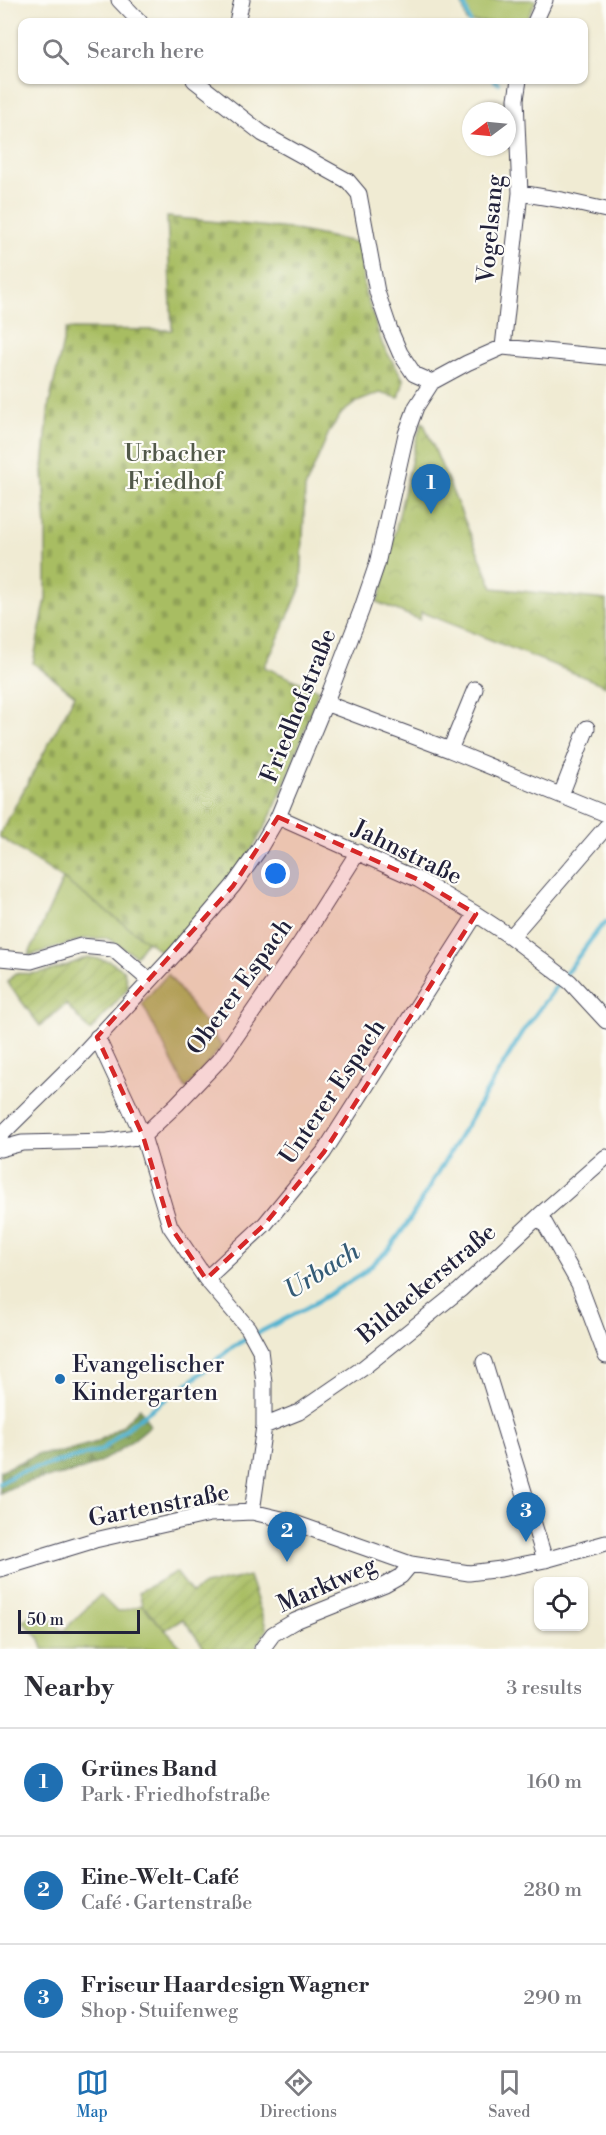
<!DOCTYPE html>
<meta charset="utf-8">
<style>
body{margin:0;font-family:"Libre Bodoni",serif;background:#f2f2f3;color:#2b2b33}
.controls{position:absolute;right:18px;bottom:18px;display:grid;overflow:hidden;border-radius:12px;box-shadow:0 2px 4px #0004}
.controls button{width:54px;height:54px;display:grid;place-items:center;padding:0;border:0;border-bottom:2px solid #e1e1e2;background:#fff;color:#2b2b33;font:30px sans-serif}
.compass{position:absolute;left:462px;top:102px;width:54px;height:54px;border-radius:50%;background:#fff;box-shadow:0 2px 4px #0004;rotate:254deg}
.scale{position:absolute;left:18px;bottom:15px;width:122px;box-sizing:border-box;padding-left:6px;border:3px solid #22223b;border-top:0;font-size:16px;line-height:21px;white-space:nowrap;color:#22223b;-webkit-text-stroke:4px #fdfcf7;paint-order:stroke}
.you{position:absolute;left:276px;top:874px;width:21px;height:21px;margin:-15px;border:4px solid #fff;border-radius:50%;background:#1a73e8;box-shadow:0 0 0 9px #1a73e833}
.badge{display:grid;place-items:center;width:39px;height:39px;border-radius:50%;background:#1f6fb2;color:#fff;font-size:20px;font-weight:700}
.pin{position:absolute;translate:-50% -50px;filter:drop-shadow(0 2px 3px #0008)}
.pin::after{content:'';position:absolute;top:32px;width:21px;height:18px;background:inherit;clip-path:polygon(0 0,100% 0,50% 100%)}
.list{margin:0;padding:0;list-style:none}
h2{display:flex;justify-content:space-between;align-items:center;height:78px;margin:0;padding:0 24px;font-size:26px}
h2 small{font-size:20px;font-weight:400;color:#7c7c81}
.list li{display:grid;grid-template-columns:39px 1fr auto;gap:18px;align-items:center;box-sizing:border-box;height:108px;padding:0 24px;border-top:2px solid #e1e1e2}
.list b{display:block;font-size:22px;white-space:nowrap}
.list p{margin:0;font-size:20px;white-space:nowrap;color:#7c7c81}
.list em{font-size:20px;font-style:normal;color:#7c7c81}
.icon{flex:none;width:33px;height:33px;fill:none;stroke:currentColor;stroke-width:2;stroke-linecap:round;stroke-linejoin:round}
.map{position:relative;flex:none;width:606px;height:1649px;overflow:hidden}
.search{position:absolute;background:#fff;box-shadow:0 2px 4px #0004;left:18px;right:18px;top:18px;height:66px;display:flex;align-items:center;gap:15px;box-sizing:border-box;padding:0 21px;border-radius:12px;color:#7c7c81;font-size:22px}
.sheet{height:402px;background:#fff}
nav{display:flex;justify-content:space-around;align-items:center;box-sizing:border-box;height:84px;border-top:2px solid #e1e1e2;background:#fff;font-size:16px;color:#7c7c81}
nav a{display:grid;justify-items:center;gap:3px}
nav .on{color:#1f6fb2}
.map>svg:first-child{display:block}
.grass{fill:#a8bd62;stroke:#65704e;stroke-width:1.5}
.forest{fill:url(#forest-firs);stroke:#54634a;stroke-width:1.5}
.cemetery{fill:url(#cemetery-stones);stroke:#65704e;stroke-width:1.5}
.park{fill:url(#park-crowns);stroke:#65704e;stroke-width:1.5}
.garden{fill:url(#garden-furrows);stroke:#65704e;stroke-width:1.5}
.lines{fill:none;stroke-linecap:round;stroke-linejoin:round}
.stream{stroke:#51b3d0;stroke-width:4.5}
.minor-casing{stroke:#414052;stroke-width:17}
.minor{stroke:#fff;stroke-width:15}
.marked{fill:#d62828;fill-opacity:0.2;stroke:#d62828;stroke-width:4.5;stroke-dasharray:12 8;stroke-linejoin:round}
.poi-dot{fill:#1f6fb2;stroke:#fdfcf7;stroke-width:2}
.labels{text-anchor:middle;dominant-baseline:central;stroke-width:4.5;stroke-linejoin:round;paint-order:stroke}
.street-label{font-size:24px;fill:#22223b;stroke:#fdfcf7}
.park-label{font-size:24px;fill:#515849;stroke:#fdfcf7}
.poi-label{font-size:24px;fill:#22223b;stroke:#fdfcf7;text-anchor:start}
.water-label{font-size:26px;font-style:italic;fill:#355c77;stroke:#fdfcf7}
</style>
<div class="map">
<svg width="606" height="1649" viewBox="0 0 606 1649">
<defs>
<pattern id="forest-firs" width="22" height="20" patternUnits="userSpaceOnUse" patternTransform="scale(1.5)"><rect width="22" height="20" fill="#86a458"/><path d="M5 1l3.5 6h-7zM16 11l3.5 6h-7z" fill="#6d854a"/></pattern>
<pattern id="cemetery-stones" width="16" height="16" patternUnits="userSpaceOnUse" patternTransform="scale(1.5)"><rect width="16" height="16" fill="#a8bd62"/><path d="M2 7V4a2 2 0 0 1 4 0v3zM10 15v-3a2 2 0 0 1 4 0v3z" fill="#90a256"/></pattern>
<pattern id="park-crowns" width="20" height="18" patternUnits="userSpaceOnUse" patternTransform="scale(1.5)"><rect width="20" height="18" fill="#a8bd62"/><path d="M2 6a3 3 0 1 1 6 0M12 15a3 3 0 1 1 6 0" fill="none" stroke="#90a256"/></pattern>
<pattern id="garden-furrows" width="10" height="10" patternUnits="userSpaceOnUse" patternTransform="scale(1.5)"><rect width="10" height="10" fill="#a8bd62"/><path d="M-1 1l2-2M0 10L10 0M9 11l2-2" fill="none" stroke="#90a256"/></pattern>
</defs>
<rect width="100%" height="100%" fill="#fdfcf7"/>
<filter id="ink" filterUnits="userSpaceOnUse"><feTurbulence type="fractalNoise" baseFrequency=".0167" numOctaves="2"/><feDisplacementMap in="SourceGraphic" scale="12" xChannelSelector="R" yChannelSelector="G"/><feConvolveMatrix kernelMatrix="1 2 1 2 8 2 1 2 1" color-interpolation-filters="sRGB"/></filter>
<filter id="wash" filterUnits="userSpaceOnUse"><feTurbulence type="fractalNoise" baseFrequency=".008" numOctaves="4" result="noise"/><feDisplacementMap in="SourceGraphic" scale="24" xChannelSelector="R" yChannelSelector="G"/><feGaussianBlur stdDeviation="1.35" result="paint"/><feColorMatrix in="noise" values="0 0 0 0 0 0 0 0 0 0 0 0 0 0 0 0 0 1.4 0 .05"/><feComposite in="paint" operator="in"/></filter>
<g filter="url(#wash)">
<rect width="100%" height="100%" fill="#f0ebd3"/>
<path class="grass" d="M461 0H536L526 22H467Z
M63 879 147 941 136 956 107 938 83 939 28 956Z
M168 974 222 1046 186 1089 142 1003Z
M100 1595 117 1612 142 1605 183 1649H43L40 1639 23 1621 38 1609 63 1631Z"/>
<path class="forest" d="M140 1408 150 1426C130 1443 109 1460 84 1469 55 1479 30 1477 0 1493V1471L38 1454 62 1452 97 1442 122 1426Z"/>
<path class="cemetery" d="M167 217 290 229 359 243 365 292 383 346 404 380 399 398 380 393 357 402 342 413 330 430 305 488 301 587 273 650 264 667 318 690C302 736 286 789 262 832 237 878 198 915 163 953L63 879 0 837V834L75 695 33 663 46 599V530L43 469 49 404 66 329 172 330Z"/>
<path class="park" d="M422 422 424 424 493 588 606 600V686L421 612 420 620 377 602 382 589 416 441Z"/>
<path class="garden" d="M88 957 109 961 124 970 128 988 90 1031 66 1004 40 1026 7 982 15 973C42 976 64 967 88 957Z
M176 1572 192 1593 204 1585 249 1576 267 1630 254 1649H205L183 1619 165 1630 142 1605 139 1592Z"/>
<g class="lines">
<path class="stream" d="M463 0 470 22
M494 80 498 83
M0 1483 17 1473 102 1450 133 1423 195 1378 233 1346 310 1306 362 1274 389 1249 409 1221 524 1030 598 930 606 922"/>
</g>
</g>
<g filter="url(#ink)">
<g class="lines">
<defs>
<path id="minor" d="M119 0 140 22
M237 22 242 0
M535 22 545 0
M194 80 263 134 348 181 359 194 377 292 390 330 400 353 414 374 432 382
M520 193 562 200 606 210
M503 347 520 193 516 99 519 80
M325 703 450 750 606 814
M450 750 475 689
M561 795 587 728
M278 817 419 880 476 914 511 937 570 982 606 1021
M511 937 606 827
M0 958 31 961 81 946 113 949 149 980
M97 1037 143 1136 170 1226 206 1279 248 1328 260 1350 264 1383V1426L252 1512
M0 1136 75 1062 175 954 233 886 258 851 278 817 331 689 361 611 377 564 406 434 416 407 432 382 467 363 503 347 606 357
M0 1149 22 1143 108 1141 143 1136 177 1104 222 1057 301 942 358 852
M540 1215 579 1284 606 1356
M206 1279 265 1224 324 1152 476 914
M484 1362 545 1560
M264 1426 299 1412 363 1368 460 1290 540 1215 606 1157
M0 1569 95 1540 210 1514 252 1512 286 1520 411 1564 469 1573 501 1569 545 1560 606 1543
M262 1649 273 1634 295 1621 385 1585 401 1576 411 1564"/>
</defs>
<use href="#minor" class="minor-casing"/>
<use href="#minor" class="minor"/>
</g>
</g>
<path class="marked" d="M278 817 419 880 476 914 324 1152 265 1224 206 1279 170 1226 143 1136 97 1037 233 886Z"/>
<circle class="poi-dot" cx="60" cy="1379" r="6"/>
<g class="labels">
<g class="street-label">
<text transform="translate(491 229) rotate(-85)">Vogelsang</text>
<text transform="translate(299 706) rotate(-68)">Friedhofstraße</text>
<text transform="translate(407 853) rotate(26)">Jahnstraße</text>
<text transform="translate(240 987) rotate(-54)">Oberer Espach</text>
<text transform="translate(333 1092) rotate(-56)">Unterer Espach</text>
<text transform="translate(427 1284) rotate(-40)">Bildackerstraße</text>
<text transform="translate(159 1506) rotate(-11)">Gartenstraße</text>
<text transform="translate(327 1585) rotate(-24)">Marktweg</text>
</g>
<g class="park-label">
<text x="175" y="454">Urbacher<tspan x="175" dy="28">Friedhof</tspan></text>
</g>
<g class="poi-label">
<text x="72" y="1365">Evangelischer<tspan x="72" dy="28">Kindergarten</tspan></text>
</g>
<g class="water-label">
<text transform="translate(322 1271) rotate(-32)">Urbach</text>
</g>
</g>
</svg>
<div class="controls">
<button><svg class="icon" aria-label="locate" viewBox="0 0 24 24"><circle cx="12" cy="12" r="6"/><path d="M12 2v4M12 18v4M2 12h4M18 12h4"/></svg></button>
</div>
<svg class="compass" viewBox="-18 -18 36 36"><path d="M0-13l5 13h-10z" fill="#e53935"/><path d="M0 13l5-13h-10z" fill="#7c7c81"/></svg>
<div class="scale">50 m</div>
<div class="you"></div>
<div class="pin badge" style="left:431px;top:514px">1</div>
<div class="pin badge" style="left:287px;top:1562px">2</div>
<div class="pin badge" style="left:526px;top:1542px">3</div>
<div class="search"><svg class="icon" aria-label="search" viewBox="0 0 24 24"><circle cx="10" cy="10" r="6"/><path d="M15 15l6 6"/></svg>Search here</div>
</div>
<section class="sheet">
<h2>Nearby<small>3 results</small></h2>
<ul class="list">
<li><span class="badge">1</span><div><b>Grünes Band</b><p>Park · Friedhofstraße</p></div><em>160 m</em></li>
<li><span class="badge">2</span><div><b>Eine-Welt-Café</b><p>Café · Gartenstraße</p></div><em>280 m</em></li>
<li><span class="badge">3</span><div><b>Friseur Haardesign Wagner</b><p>Shop · Stuifenweg</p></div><em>290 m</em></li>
</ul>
</section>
<nav>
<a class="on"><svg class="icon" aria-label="map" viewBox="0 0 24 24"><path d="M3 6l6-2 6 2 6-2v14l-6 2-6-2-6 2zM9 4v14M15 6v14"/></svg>Map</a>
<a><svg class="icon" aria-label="directions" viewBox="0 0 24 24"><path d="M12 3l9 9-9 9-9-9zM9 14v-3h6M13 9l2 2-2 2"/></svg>Directions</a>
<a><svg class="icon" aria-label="saved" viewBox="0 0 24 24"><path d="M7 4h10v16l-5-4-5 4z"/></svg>Saved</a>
</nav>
